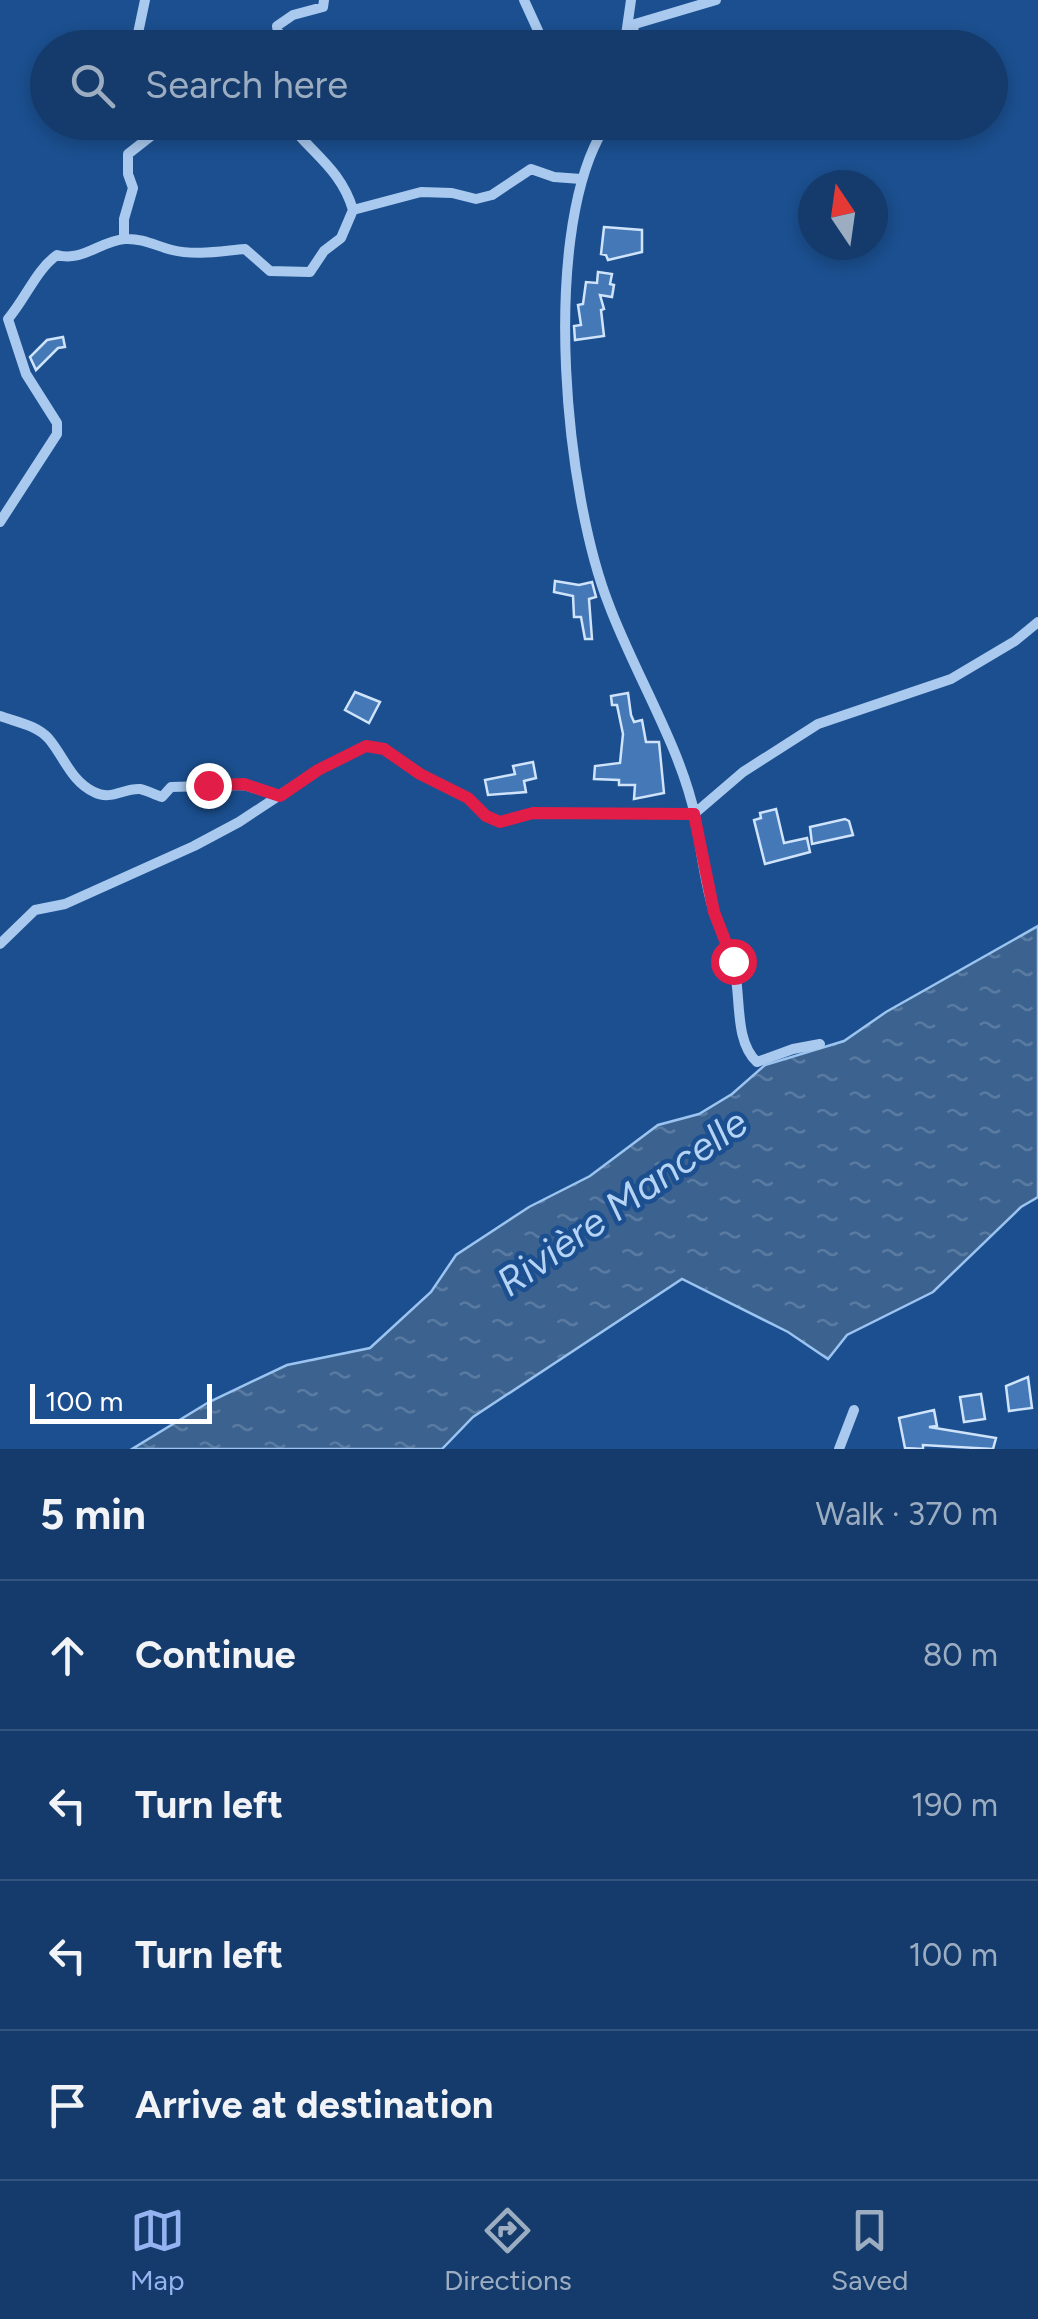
<!DOCTYPE html>
<meta charset="utf-8">
<style>
body{margin:0;font-family:Figtree,sans-serif;background:#214673;color:#f1f3f6}
.compass{position:absolute;left:798px;top:170px;width:90px;height:90px;border-radius:50%;background:#143b6b;box-shadow:0 5px 15px #0003;rotate:347deg}
.scale{position:absolute;left:30px;bottom:25px;width:182px;box-sizing:border-box;padding-left:10px;border:5px solid #fff;border-top:0;font-size:28px;line-height:35px;white-space:nowrap;color:#fff;-webkit-text-stroke:8px #1b4f8f;paint-order:stroke}
.stop{position:absolute;width:30px;height:30px;margin:-22px;border:8px solid #e11d48;border-radius:50%;background:#fff}
.stop.end{background:#e11d48;border-color:#fff;box-shadow:0 2px 10px #0008}
.list{margin:0;padding:0;list-style:none}
h2{display:flex;justify-content:space-between;align-items:center;height:130px;margin:0;padding:0 40px;font-size:42px}
h2 small{font-size:32px;font-weight:400;color:#9dadc1}
.list li{display:grid;grid-template-columns:65px 1fr auto;gap:30px;align-items:center;box-sizing:border-box;height:150px;padding:0 40px;border-top:2px solid #33557e}
.list b{display:block;font-size:38px;white-space:nowrap}
.list em{font-size:32px;font-style:normal;color:#9dadc1}
.icon{flex:none;width:55px;height:55px;fill:none;stroke:currentColor;stroke-width:2;stroke-linecap:round;stroke-linejoin:round}
.map{position:relative;flex:none;width:1038px;height:1449px;overflow:hidden}
.search{position:absolute;background:#143b6b;box-shadow:0 5px 15px #0003;left:30px;right:30px;top:30px;height:110px;display:flex;align-items:center;gap:25px;box-sizing:border-box;padding:0 35px;border-radius:55px;color:#9dadc1;font-size:38px}
.sheet{height:730px;background:#143b6b}
nav{display:flex;justify-content:space-around;align-items:center;box-sizing:border-box;height:140px;border-top:2px solid #33557e;background:#143b6b;font-size:28px;color:#9dadc1}
nav a{display:grid;justify-items:center;gap:5px}
nav .on{color:#95b2f1}
.map>svg:first-child{display:block}
.water{fill:url(#water-ripples);stroke:#9cc4f0;stroke-width:2.5}
.building{fill:#4478b7;stroke:#cfe3fa;stroke-width:2.5}
.lines{fill:none;stroke-linecap:round;stroke-linejoin:round}
.street{stroke:#a9c9ee;stroke-width:10}
.route{stroke:#e11d48;stroke-width:12}
.labels{text-anchor:middle;dominant-baseline:central;stroke-width:9;stroke-linejoin:round;paint-order:stroke}
.water-label{font-size:40px;font-style:italic;fill:#b5d3f5;stroke:#1b4f8f}
</style>
<div class="map">
<svg width="1038" height="1449" viewBox="0 0 1038 1449">
<defs>
<pattern id="water-ripples" width="26" height="14" patternUnits="userSpaceOnUse" patternTransform="scale(2.5)"><rect width="26" height="14" fill="#3c6290"/><path d="M2 4q2-2 4 0t4 0M15 11q2-2 4 0t4 0" fill="none" stroke="#597aa1"/></pattern>
</defs>
<rect width="100%" height="100%" fill="#1b4f8f"/>
<path class="water" d="M1038 926V1197L1021 1207 933 1292 847 1335 828 1359 788 1332 682 1279 473 1417 442 1449H132L209 1402 287 1365 370 1348 431 1292 456 1255 529 1207 590 1176 658 1125 699 1114 732 1094 765 1065 844 1041 886 1012Z"/>
<path class="building" d="M604 227 642 230V252L608 260 606 255 601 254Z
M598 272 612 274 610 284 614 285 612 297 600 295 604 309 601 310 604 336 575 340 574 326 581 325 578 305 583 304 586 282 597 283Z
M63 337 65 347 58 348 36 370 30 357 47 340Z
M555 581 579 585 592 582 596 597 589 599 592 639H585L581 617H574L573 596 554 592Z
M355 692 380 702 369 723 345 710Z
M628 693 631 715 634 722 642 720 646 742H659L664 793 634 799 635 785H619V780L594 779 595 766 620 763 623 734 617 705H612L611 696Z
M533 762 536 778 524 781 526 792 488 795 485 780 515 774 513 766Z
M776 809 784 843 807 838 810 852 765 864 754 820 761 818 760 813Z
M845 819 849 821 853 835 812 844 810 827Z
M1028 1377 1032 1408 1009 1411 1006 1386Z
M981 1394 985 1419 964 1422 960 1397Z
M934 1410 937 1426 929 1427 996 1438 993 1449 923 1445V1449L905 1448 899 1418Z"/>
<g class="lines">
<path class="street" d="M524 0 546 48
M625 42 631 0
M138 48 137 38 145 0
M256 48 279 39 277 26 293 15 323 7 324 0
M627 48 635 24 716 0
M742 48 850 44
M288 122C311 153 341 169 353 210L421 192 452 193 476 199 492 195 531 169 554 177 581 179
M588 122 599 137C542 245 565 493 609 605 634 672 681 748 695 816 701 848 704 881 714 912 719 929 728 945 733 962 742 993 733 1040 757 1062L793 1049 820 1044
M776 122V124
M599 137 605 122
M124 239V219L133 188 128 174V154L151 136V122
M0 522 57 434V423L26 374 8 319C26 298 36 270 57 255 83 262 100 241 125 239 143 238 156 246 172 250 196 256 221 251 245 249L270 271 310 272 324 251 341 238 353 210
M0 716C16 722 37 725 49 739 64 757 71 781 94 792 111 801 123 788 140 789 146 790 155 795 162 797L171 787 244 785 280 796
M0 944 35 910 65 904 194 846 239 822 318 770 366 746 384 749 420 774 468 798 486 816 500 822 533 813 694 814 743 772 818 724 951 679 1015 641 1038 622
M839 1449 854 1410"/>
</g>
<g class="lines">
<path class="route" d="M208 785 244 784 280 796 318 770 366 746 384 749 420 774 468 798 486 816 500 822 533 813 694 814 714 912 733 961"/>
</g>
<g class="labels">
<g class="water-label">
<text transform="translate(622 1202) rotate(-35)">Rivière Mancelle</text>
</g>
</g>
</svg>
<svg class="compass" viewBox="-18 -18 36 36"><path d="M0-13l5 13h-10z" fill="#e53935"/><path d="M0 13l5-13h-10z" fill="#9dadc1"/></svg>
<div class="scale">100 m</div>
<div class="stop" style="left:733px;top:961px"></div>
<div class="stop end" style="left:208px;top:785px"></div>
<div class="search"><svg class="icon" aria-label="search" viewBox="0 0 24 24"><circle cx="10" cy="10" r="6"/><path d="M15 15l6 6"/></svg>Search here</div>
</div>
<section class="sheet">
<h2>5 min<small>Walk · 370 m</small></h2>
<ul class="list">
<li><svg class="icon" aria-label="ahead" viewBox="0 0 24 24"><path d="M12 20V5M6 11l6-6 6 6"/></svg><div><b>Continue</b></div><em>80 m</em></li>
<li><svg class="icon" aria-label="left" viewBox="0 0 24 24"><path d="M17 20v-9H6M10 6l-5 5 5 5"/></svg><div><b>Turn left</b></div><em>190 m</em></li>
<li><svg class="icon" aria-label="left" viewBox="0 0 24 24"><path d="M17 20v-9H6M10 6l-5 5 5 5"/></svg><div><b>Turn left</b></div><em>100 m</em></li>
<li><svg class="icon" aria-label="arrive" viewBox="0 0 24 24"><path d="M6 21V4h12l-3 4 3 4H6"/></svg><div><b>Arrive at destination</b></div></li>
</ul>
</section>
<nav>
<a class="on"><svg class="icon" aria-label="map" viewBox="0 0 24 24"><path d="M3 6l6-2 6 2 6-2v14l-6 2-6-2-6 2zM9 4v14M15 6v14"/></svg>Map</a>
<a><svg class="icon" aria-label="directions" viewBox="0 0 24 24"><path d="M12 3l9 9-9 9-9-9zM9 14v-3h6M13 9l2 2-2 2"/></svg>Directions</a>
<a><svg class="icon" aria-label="saved" viewBox="0 0 24 24"><path d="M7 4h10v16l-5-4-5 4z"/></svg>Saved</a>
</nav>
